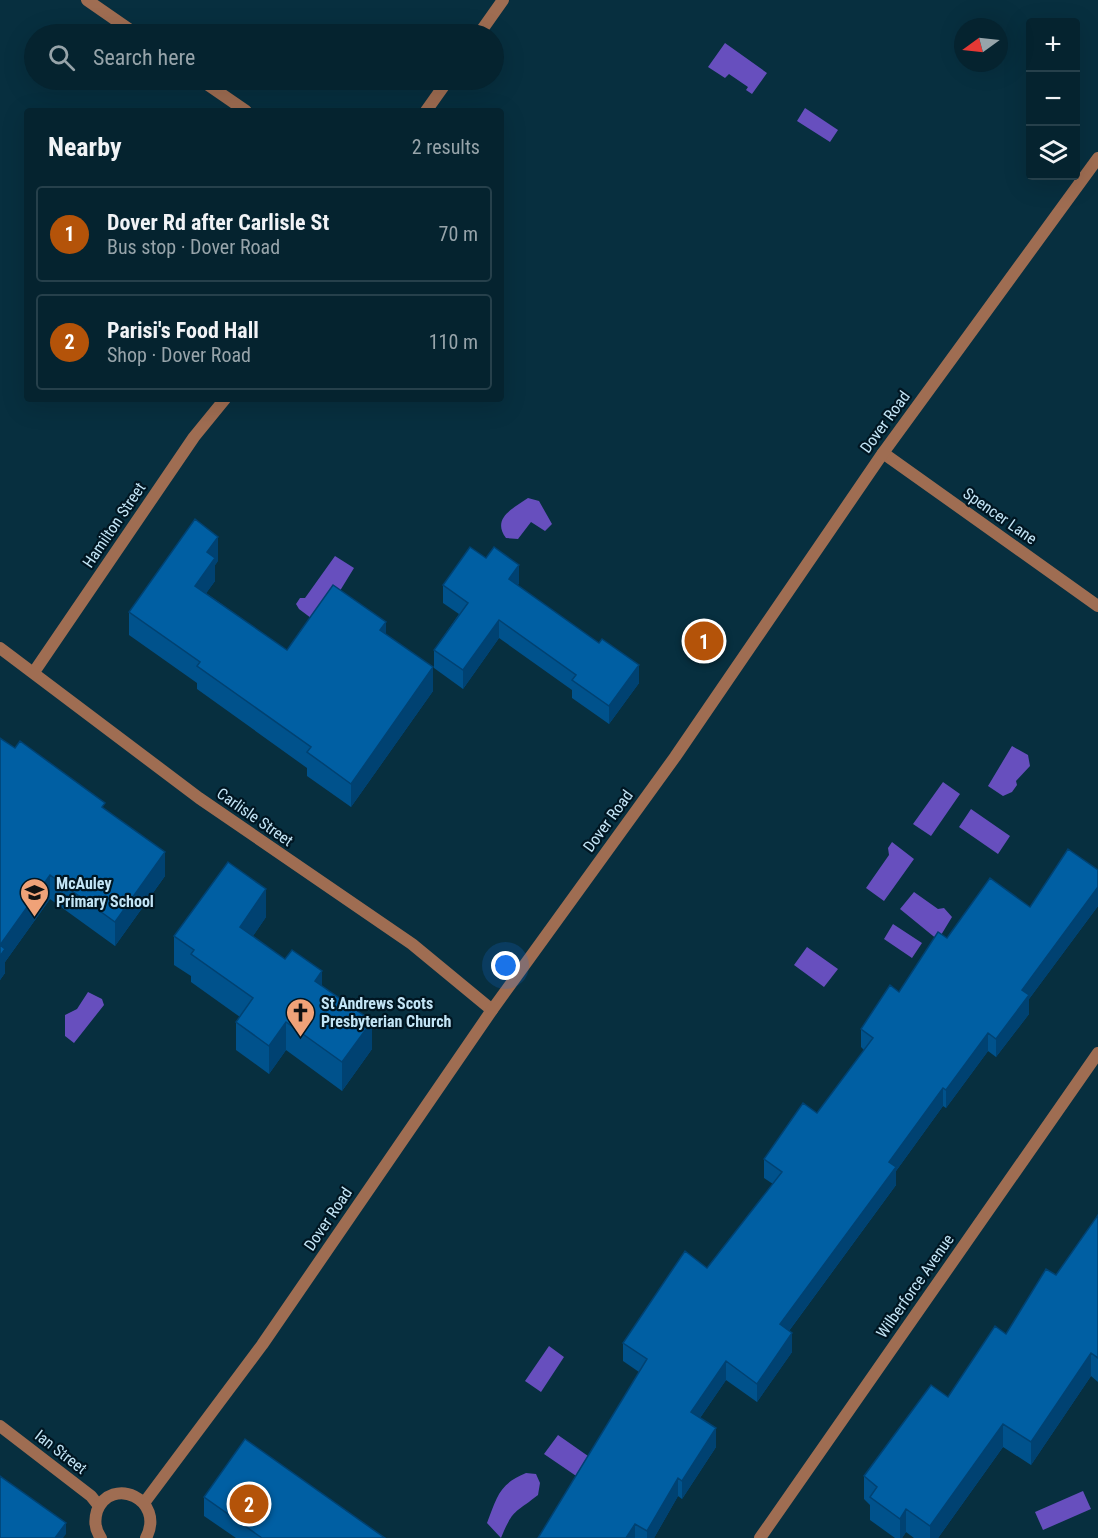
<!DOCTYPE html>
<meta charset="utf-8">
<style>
body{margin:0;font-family:"Roboto Condensed",sans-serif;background:#0e2b37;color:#f1f3f6}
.controls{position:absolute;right:18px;top:18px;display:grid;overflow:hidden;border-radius:6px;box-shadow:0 6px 24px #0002}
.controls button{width:54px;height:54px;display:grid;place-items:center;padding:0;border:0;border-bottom:2px solid #26404b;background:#05232f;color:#f1f3f6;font:30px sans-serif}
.compass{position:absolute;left:954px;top:18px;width:54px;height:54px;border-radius:50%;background:#05232f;box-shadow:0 6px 24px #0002;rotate:255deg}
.you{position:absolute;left:506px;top:966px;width:21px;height:21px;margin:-15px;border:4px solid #fff;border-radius:50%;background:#1a73e8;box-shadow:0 0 0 9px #1a73e833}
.badge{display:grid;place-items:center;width:39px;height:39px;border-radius:50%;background:#b45309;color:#fff;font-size:20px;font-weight:700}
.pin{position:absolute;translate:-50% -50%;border:3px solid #fff;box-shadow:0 2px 6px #0006}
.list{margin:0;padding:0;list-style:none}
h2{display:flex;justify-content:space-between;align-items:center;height:78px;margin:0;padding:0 24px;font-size:26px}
h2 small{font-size:20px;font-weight:400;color:#97a4aa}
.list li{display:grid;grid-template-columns:39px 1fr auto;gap:18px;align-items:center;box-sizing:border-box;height:96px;margin:0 12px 12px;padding:0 12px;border:2px solid #26404b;border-radius:6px}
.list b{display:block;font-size:22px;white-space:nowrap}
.list p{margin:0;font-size:20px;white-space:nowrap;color:#97a4aa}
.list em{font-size:20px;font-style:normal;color:#97a4aa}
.icon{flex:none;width:33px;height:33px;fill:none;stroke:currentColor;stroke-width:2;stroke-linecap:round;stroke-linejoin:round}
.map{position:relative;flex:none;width:1098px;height:1538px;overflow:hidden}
.search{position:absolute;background:#05232f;box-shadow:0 6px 24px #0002;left:24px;top:24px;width:480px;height:66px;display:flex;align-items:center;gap:15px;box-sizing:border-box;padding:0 21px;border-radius:33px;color:#97a4aa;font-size:22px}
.panel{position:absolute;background:#05232f;box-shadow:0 6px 24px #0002;left:24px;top:108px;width:480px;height:294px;border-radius:6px}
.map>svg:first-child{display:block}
.water{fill:#674fbe}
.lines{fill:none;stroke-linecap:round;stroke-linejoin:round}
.minor{stroke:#9f6d52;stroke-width:12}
.tertiary{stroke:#9f6d52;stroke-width:12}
.wall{fill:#00528c}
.shaded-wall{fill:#004272}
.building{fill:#005fa3;stroke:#004272;stroke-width:1.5}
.labels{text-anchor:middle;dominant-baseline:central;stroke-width:4.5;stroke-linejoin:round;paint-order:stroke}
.street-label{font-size:16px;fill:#c3e5f6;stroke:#001622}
.poi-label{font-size:16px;font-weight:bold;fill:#c3e5f6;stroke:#001622;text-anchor:start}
</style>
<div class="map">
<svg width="1098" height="1538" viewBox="0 0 1098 1538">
<rect width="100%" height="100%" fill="#072f3f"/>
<path class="water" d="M725 43 767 73 752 94 746 90 748 87 729 74 725 78 708 67Z
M805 108 838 130 830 142 797 121Z
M528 498 539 501 552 524 545 531 531 522 518 539 506 538C491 518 514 508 528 498Z
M335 556 354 568 338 594 315 621 299 609 296 604 300 598H305Z
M1012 746 1028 755 1030 766 1016 781 1017 785 1012 792 1003 796 988 786Z
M943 782 960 794 931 836 913 824Z
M971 809 1010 836 998 854 959 827Z
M892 842 914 859 884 901 866 888 889 855 888 848Z
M914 892 938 909 944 908 952 917 938 940 900 909Z
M893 924 922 943 912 958 884 939Z
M807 947 838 969 824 987 794 965Z
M88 992 102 999 104 1005 74 1043 65 1036V1015L77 1009Z
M549 1346 564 1357 541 1392 525 1381Z
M558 1435 598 1463 585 1482 544 1454Z
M526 1473 536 1474 540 1483 538 1495C514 1514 513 1509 501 1538L487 1523C497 1497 499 1484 526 1473Z
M1083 1491 1091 1509 1043 1530 1035 1512Z"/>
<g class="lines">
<path class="minor" d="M87 0 136 34
M479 34 503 0
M201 80 246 111
M426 111 448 80
M883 453 1098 606
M0 648 199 798 412 944 492 1010
M34 672 194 437 225 399
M0 1426 91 1496 99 1506
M760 1538 1098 1053"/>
<path class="tertiary" d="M144 1503 262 1345 492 1010 675 757 883 453 1098 158
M101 1538C95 1530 94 1521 97 1511 111 1475 166 1499 146 1538"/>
</g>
<path class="wall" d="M218 561 215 565V581L206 593 287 650 386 635 433 691 351 807 307 776V768L197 689V683L129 635V612Z
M519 583 518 585 639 683 609 724 572 698V690L499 638 463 689 434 668V650L459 614 443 603V585Z
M0 738 105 810 165 876 115 946 50 899 5 962V973L0 980Z
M1098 870V906L1029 999V1014L996 1057 988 1051 946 1108 943 1106 896 1171V1185L789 1331 792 1352 757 1402 726 1380 700 1418 716 1447 682 1499 678 1496 654 1538H538L639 1372 623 1361V1343L707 1268 773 1184 764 1178V1159L817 1113 864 1050 861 1047V1029L899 992 947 938 1030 907Z
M266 917 253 936 322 986 372 1049 342 1091 286 1050 269 1074 236 1050V1022L240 1017 191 982V976L174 965V936Z
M1098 1215V1382L1091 1376 1031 1465 1003 1447 938 1538H914L906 1532 902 1538H895L870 1520V1505L864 1499V1476L948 1397 1006 1334 1056 1275Z
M204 1497 385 1538H236L204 1516Z"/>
<path class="shaded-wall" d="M218 537V561L215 565V581L195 609V586L207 552Z
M519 565V583L509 597V579Z
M499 620V638L463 689V670Z
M386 622V645L380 630Z
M639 665V683L609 724V706Z
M433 667V691L351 807V784Z
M165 852V876L115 946V922Z
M50 875V899L5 962V973L0 980V945Z
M1098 887V906L1029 999V1014L996 1057V1039L1022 990Z
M266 889V917L240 955V927Z
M322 971V999L315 981Z
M372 1021V1049L342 1091V1062Z
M286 1022V1050L269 1074V1046Z
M988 1033V1051L946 1108V1090Z
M943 1088V1106L896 1171V1185L780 1343V1324L889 1162Z
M792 1333V1352L757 1402V1384Z
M1091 1353V1376L1031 1465V1442Z
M726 1361V1380L691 1431V1412Z
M1003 1424V1447L938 1538H930V1526Z
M716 1428V1447L682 1499V1481Z
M678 1478V1496L654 1538H647V1531Z
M906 1509V1532L902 1538H900V1519Z
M66 1523V1534L63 1538H55Z
M635 1524V1538H626Z"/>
<path class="building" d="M195 519 218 537 207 552 215 558 195 586 287 650 333 585 386 622 380 630 433 667 351 784 307 752 311 747 197 666 200 662 129 612Z
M470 547 486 558 494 547 519 565 509 579 599 643 602 639 639 665 609 706 572 680 576 675 499 620 463 670 434 650 468 603 443 585Z
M0 738 15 748 20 741 105 803 102 807 165 852 115 922 50 875 0 945Z
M1068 849 1098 870V887L1022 990 1029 995 996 1039 988 1033 946 1090 943 1088 889 1162 896 1167 780 1324 792 1333 757 1384 726 1361 691 1412 716 1428 682 1481 678 1478 647 1531 635 1524 626 1538H538L647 1359 623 1343 685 1251 707 1268 782 1172 764 1159 803 1103 817 1113 873 1038 861 1029 890 985 899 992 938 932 947 938 990 878 1030 907Z
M228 862 266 889 240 927 285 959 292 950 322 971 315 981 372 1021 342 1062 286 1022 269 1046 236 1022 253 998 191 954 194 950 174 936Z
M0 945 5 949 0 956Z
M1098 1215V1358L1091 1353 1031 1442 1003 1424 930 1526 906 1509 900 1519 870 1497 877 1487 864 1476 931 1385 948 1397 995 1326 1006 1334 1046 1269 1056 1275Z
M245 1439 385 1538H262L204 1497Z
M0 1476 66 1523 55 1538H0Z"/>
<defs>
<symbol id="school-pin" viewBox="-11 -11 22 30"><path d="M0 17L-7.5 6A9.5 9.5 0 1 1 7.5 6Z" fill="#f0a278" stroke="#001622"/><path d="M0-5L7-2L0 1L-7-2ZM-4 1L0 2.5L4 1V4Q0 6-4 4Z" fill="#111"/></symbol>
<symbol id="church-pin" viewBox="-11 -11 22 30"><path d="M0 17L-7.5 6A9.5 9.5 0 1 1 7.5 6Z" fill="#f0a278" stroke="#001622"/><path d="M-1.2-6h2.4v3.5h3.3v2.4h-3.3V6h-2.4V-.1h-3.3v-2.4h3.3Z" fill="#111"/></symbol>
</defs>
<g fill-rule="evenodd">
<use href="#school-pin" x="18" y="876" width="33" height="45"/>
<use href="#church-pin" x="284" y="996" width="33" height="45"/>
</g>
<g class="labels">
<g class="street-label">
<text transform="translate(885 422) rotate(-54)">Dover Road</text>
<text transform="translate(1000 516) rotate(35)">Spencer Lane</text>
<text transform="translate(114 525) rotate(-56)">Hamilton Street</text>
<text transform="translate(255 817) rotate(35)">Carlisle Street</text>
<text transform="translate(608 821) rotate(-54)">Dover Road</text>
<text transform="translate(328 1219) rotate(-56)">Dover Road</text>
<text transform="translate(915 1286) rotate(-55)">Wilberforce Avenue</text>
<text transform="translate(61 1452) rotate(38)">Ian Street</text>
</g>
<g class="poi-label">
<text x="56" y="883">McAuley<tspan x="56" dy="18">Primary School</tspan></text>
<text x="321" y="1003">St Andrews Scots<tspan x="321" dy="18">Presbyterian Church</tspan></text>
</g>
</g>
</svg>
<div class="controls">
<button>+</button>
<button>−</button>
<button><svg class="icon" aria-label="layers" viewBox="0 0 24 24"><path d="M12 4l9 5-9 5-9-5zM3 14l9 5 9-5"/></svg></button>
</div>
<svg class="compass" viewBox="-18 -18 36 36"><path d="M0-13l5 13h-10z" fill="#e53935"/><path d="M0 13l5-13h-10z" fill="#97a4aa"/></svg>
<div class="you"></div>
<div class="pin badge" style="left:704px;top:641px">1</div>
<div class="pin badge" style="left:249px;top:1504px">2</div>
<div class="search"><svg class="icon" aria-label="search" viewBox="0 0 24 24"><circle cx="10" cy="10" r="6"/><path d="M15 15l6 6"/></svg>Search here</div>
<section class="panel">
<h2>Nearby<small>2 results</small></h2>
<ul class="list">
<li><span class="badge">1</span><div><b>Dover Rd after Carlisle St</b><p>Bus stop · Dover Road</p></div><em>70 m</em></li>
<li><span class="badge">2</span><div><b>Parisi's Food Hall</b><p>Shop · Dover Road</p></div><em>110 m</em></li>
</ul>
</section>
</div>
